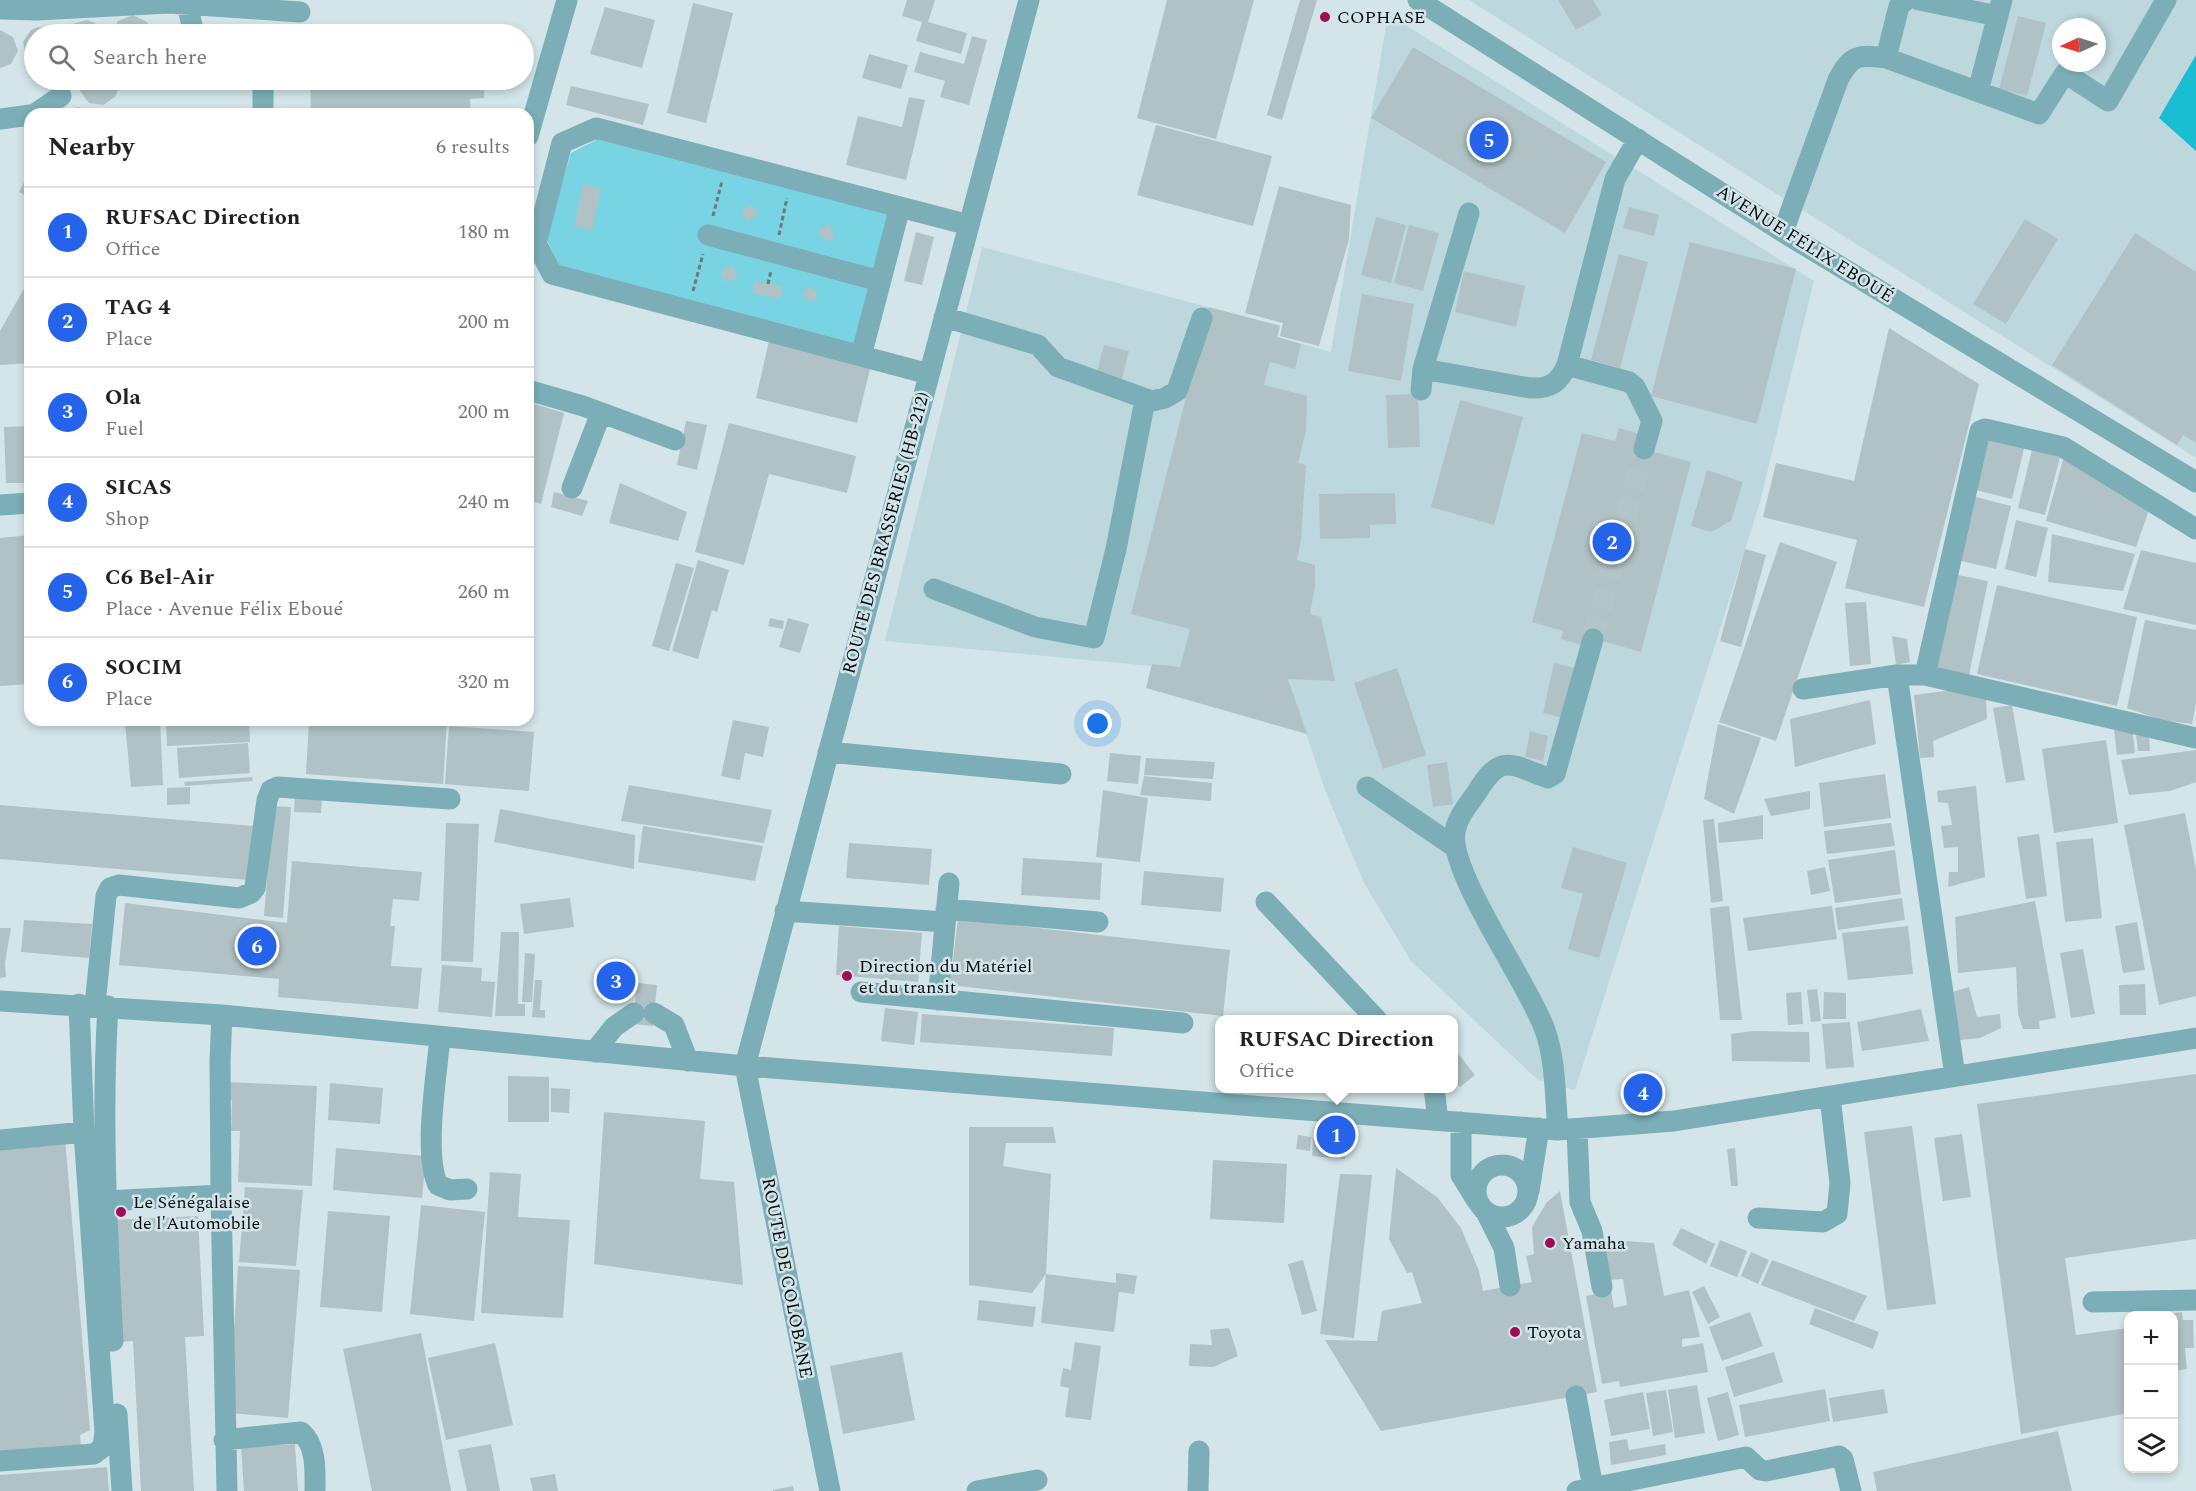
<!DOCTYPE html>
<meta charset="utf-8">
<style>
body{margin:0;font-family:Spectral,serif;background:#f6f6f6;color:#202124}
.controls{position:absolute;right:18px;bottom:18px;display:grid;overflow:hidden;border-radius:12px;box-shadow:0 3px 9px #0003}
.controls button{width:54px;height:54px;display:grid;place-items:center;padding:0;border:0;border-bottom:2px solid #e0e0e0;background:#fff;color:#202124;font:30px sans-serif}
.compass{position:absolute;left:2052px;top:18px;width:54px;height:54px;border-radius:50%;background:#fff;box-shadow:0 3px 9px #0003;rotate:266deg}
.you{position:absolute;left:1098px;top:724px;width:21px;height:21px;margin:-15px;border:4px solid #fff;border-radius:50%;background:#1a73e8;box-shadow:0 0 0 9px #1a73e833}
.badge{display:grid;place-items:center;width:39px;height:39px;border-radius:50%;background:#2563eb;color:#fff;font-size:20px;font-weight:700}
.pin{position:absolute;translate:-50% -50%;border:3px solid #fff;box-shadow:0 2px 6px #0006}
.popup{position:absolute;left:1215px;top:1015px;width:243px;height:78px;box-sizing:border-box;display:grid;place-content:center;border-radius:12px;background:#fff;filter:drop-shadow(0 2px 4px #0005);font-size:20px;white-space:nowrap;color:#757577}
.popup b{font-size:22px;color:#202124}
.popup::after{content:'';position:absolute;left:50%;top:100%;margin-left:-12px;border:12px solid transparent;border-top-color:#fff}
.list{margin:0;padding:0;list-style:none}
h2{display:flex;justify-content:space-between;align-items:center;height:78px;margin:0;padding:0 24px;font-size:26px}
h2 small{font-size:20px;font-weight:400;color:#757577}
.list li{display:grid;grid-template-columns:39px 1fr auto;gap:18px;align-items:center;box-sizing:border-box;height:90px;padding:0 24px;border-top:2px solid #e0e0e0}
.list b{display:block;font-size:22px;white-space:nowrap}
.list p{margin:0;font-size:20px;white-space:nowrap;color:#757577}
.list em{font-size:20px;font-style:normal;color:#757577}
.icon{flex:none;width:33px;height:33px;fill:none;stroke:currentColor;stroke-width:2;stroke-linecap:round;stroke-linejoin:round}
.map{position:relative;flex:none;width:2196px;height:1491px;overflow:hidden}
.search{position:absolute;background:#fff;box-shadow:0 3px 9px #0003;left:24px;top:24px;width:510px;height:66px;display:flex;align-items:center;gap:15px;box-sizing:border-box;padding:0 21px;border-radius:33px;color:#757577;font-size:22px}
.panel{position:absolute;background:#fff;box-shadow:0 3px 9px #0003;left:24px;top:108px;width:510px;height:618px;border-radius:18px}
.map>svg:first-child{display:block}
.built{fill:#bdd8dd;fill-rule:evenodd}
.green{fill:#78d3e3}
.water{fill:#1bbdd3}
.building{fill:#b0c2c5}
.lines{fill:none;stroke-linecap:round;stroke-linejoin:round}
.minor-tunnel{stroke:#b4c5c8;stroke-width:21;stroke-dasharray:21 10;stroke-linecap:butt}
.path{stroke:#6c787b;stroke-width:3;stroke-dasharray:4.5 3;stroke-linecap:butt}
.minor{stroke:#7baeb7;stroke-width:21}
.poi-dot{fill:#a00d54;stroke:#d3e5e9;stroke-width:2}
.labels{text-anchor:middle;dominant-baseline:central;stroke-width:5;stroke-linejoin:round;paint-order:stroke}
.poi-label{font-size:18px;fill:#070d0e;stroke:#d3e5e9;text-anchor:start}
.street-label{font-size:18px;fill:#070d0e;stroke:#d3e5e9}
</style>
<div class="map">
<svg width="2196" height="1491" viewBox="0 0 2196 1491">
<rect width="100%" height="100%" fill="#d3e5e9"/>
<path class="built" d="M1469 0H2196V458ZM2061 27H2097V63H2061Z
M1388 14 1814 281 1760 502 1575 1090 1538 1080 1411 961 1364 883 1325 790 1288 679 885 641 982 247 1280 326 1278 337 1331 352Z"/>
<path class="green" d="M598 139 890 213 854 347 560 268 546 238 571 153Z"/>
<path class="water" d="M2196 55V151L2159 118Z"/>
<path class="building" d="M907 0H935L928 22 967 33 961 54 916 41 922 22 902 16Z
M1167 0H1254L1216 139 1137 118Z
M1300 0H1317L1282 120 1267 115Z
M1558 0H1593L1602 15 1576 30Z
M693 3 733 13 706 123 667 113Z
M605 7 655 20 642 68 590 54Z
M133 15 147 22 153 34H112L118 21Z
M2018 16 2046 23 2027 96 1999 89Z
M87 20 95 23 103 34H65L72 24Z
M38 27 52 30 56 34H34V63L26 57 23 42 31 30Z
M0 30 13 37 18 51 11 64 0 68Z
M972 36 987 40 969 105 940 97 945 81 914 72 920 52 964 64Z
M1413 47 1606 162 1565 233 1371 118Z
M869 54 908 65 901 89 862 78Z
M82 80H116L118 90 115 97 103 105 89 103 80 91Z
M310 80H484V98L470 99 471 114H311Z
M571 86 649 104 643 125 566 105Z
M909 97 925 100 906 180 846 165 858 116 902 127Z
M77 107 84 109 93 114H63Z
M1156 125 1272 156 1253 226 1137 195Z
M30 171V198L19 192Z
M583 184 601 189 592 230 574 226Z
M1279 186 1351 205 1349 239 1319 346 1280 336 1283 323 1245 313Z
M750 204 759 213 749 222 741 212Z
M1629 207 1659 215 1654 236 1623 228Z
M1376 217 1406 225 1391 283 1361 275Z
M2025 219 2058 239 2006 324 1973 304Z
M829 224 835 237 824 242 818 230Z
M1409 225 1439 233 1423 291 1394 283Z
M916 232 934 237 922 285 904 281Z
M2135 233 2196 272V443L2183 435 2177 445 2052 365Z
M1690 242 1796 269 1757 424 1651 396Z
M1619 254 1648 262 1620 368 1591 360Z
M732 265 738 277 726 283 720 271Z
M1464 271 1525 286 1516 327 1455 312Z
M30 278V363L0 365V331Z
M755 281 782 286 780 299 752 293Z
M811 286 818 295 810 303 802 293Z
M1362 294 1414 304 1401 381 1348 371Z
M1209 307 1280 326 1277 337 1301 344 1295 369 1270 362 1264 385 1307 396 1306 430 1298 463 1306 465 1301 540 1297 560 1315 565V587L1310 614 1321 617 1335 681 1288 679 1307 734 1146 688 1152 664 1180 667 1190 629 1131 614Z
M1889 328 1979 384 1924 607 1845 588 1857 540 1763 517 1776 463 1854 481Z
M769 341 871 365 857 423 756 398Z
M1104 345 1129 351 1121 382 1096 375Z
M1418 394 1420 447 1388 448 1386 395Z
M1460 400 1523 417 1494 525 1431 507Z
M528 402 564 413 541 504 528 500Z
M686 421 707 425 697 470 677 465Z
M729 423 856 456 847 493 769 474 744 565 695 552Z
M30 426V483H6L4 427Z
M1619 428 1644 435 1640 448 1691 462 1641 652 1588 637 1585 646 1561 639 1563 631 1532 622 1582 433 1615 441Z
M1984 433 2025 444 2012 499 1971 489Z
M2032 450 2060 457 2045 515 2018 508Z
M2065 453 2149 510 2136 547 2046 521Z
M1707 470 1743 482 1731 521 1711 532 1691 526Z
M620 483 687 512 678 541 609 523Z
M554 492 588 501 582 516 551 507Z
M1395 493 1396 524 1370 525V538L1320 539 1319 494Z
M1968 495 2011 506 1996 569 1953 559Z
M2016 520 2048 528 2036 577 2005 569Z
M2052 534 2135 554 2123 591 2048 582Z
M30 535V684L0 686V538Z
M1780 542 1837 562 1776 741 1719 722Z
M1745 549 1766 555 1741 647 1720 641Z
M2141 550 2196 563V625L2123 609Z
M698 560 729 570 717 612 712 610 698 659 672 651Z
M676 563 694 568 669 651 652 646Z
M1953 574 1988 581 1969 675 1934 668Z
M1997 585 2137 617 2117 706 1977 674Z
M1866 602 1871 664 1850 666 1845 603Z
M770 618 784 621 783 629 768 626Z
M788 618 809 624 800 653 779 647Z
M2145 620 2196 630V703L2192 724 2161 720 2127 708Z
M1892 636 1907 639 1910 662 1896 665Z
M1554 663 1575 668 1563 718 1543 713Z
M1397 668 1426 755 1383 769 1354 683Z
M1960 689 1986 695 1987 719 1933 741 1934 757 1920 758 1914 695Z
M1870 700 1876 744 1795 767 1790 719Z
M2012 705 2025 780 2006 783 1993 708Z
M160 720 163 785 131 787 125 723Z
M166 720H249L250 742 167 746Z
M309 720H447L443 784 306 774Z
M733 720 769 727 763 757 745 753 740 780 721 776Z
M1718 724 1761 738 1734 814 1704 799Z
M449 726 534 732 529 791 445 784Z
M2132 728 2135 753 2117 755 2114 730Z
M1530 731 1548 736 1543 761 1525 757Z
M2136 735 2149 737 2150 751H2138Z
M2106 740 2118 823 2054 833 2042 749Z
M248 743 250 773 179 778 177 748Z
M2196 750V782L2170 791 2129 795 2121 760Z
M1110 753 1141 756 1138 784 1107 781Z
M1146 758 1215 762 1213 779 1144 775Z
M1447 762 1453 804 1433 807 1427 765Z
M1885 774 1891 818 1824 827 1819 783Z
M1144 776 1212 783 1211 801 1140 795Z
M252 777 253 781 185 786 184 782Z
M629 785 772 810 764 843 621 821Z
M1976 786 1985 877 1948 887 1949 872H1958V847L1944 848 1941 826 1952 825 1948 803 1938 802 1937 791Z
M190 787V804L167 805V788Z
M1103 790 1148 798 1140 862 1096 857Z
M1810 791V809L1771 816 1764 799Z
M295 796 322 797 321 813 294 812Z
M0 805 253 826 249 880 0 859Z
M273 806 291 807 283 918 264 916Z
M500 809 635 835 634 869 494 842Z
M2185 813 2196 870V996L2159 1005 2124 825Z
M1763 815V839L1719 843 1718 823Z
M1714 819 1723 901 1711 903 1703 820Z
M446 823 479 824 473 962 441 961Z
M1891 823 1895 846 1827 854 1824 831Z
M643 826 763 846 755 881 638 862Z
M2039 834 2047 896 2026 899 2017 837Z
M2093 838 2102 918 2065 922 2056 842Z
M849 843 932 849 929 885 846 878Z
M1573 847 1627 863 1599 958 1568 949 1583 894 1561 888Z
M1895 850 1901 894 1835 903 1828 860Z
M1023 858 1102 863 1100 900 1021 895Z
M292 861 422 872 419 901 393 899 390 926H395L391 966 422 968 418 1009 278 997 279 979 119 965 125 903 287 923Z
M1825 867 1830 891 1811 895 1807 871Z
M1144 871 1224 878 1221 912 1141 905Z
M570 898 574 927 524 934 520 904Z
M1902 898 1905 920 1838 930 1835 908Z
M2035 901 2056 1018 2039 1021 2040 1029H2023L2018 1014 2016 967 1958 973 1955 917Z
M1729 906 1742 1020H1720L1710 908Z
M1832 906 1837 939 1748 951 1743 918Z
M958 919 1230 950 1223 1016 950 985Z
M24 920 92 924 89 958 21 952Z
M2137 922 2145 970 2123 973 2115 926Z
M839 926 922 933 918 982 836 975Z
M1908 926 1913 974 1848 980 1842 933Z
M0 928H11L5 963 6 977 0 978Z
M501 932H519L518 1004H525V1016H495Z
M2083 949 2095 1014 2071 1018 2060 953Z
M525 953 535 954 532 1002H522Z
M442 965 482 968 481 981 495 982 492 1017 438 1012Z
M535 980H542L540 1010H545V1018L532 1017Z
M637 983 657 985 653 1026 633 1024Z
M2145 984 2146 1015H2120L2119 985Z
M1969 987 1977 1017 2000 1014 2001 1028 1980 1038 1960 1040 1953 992Z
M1817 989 1821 1021 1811 1022 1807 990Z
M1801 992 1803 1024 1788 1025 1786 993Z
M1824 992 1846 993V1019H1823Z
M885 1008 918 1012 914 1045 881 1041Z
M1921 1009 1929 1041 1862 1051 1857 1022Z
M922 1014 1114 1028 1112 1056 920 1042Z
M1850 1022 1854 1067 1826 1069 1822 1024Z
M1753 1031 1809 1032 1810 1062 1732 1061 1731 1034Z
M1456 1051 1475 1075 1460 1087 1453 1079V1054Z
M2196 1074V1239L2065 1258 2076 1335 2128 1328V1413L2021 1434 1977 1104Z
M508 1076 549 1077V1122H508Z
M226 1082 317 1086 312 1186 238 1182 240 1131H231L232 1100 225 1099Z
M330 1083 383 1088 380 1124 328 1120Z
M551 1088 570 1089 569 1113 551 1112Z
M604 1112 705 1121 700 1179 734 1182 743 1285 594 1264Z
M1912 1126 1936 1304 1887 1310 1864 1132Z
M969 1127H1053L1056 1143H1006L1003 1166 1051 1174 1046 1274 1032 1293 969 1285Z
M1314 1128 1347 1131 1345 1159 1312 1156Z
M1962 1134 1971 1197 1943 1201 1934 1138Z
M1298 1135 1311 1137 1310 1151 1296 1149Z
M65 1139 90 1430 80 1435 81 1448 0 1453V1144Z
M336 1148 426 1156 422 1198 333 1190Z
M1735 1148 1738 1186H1731L1727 1149Z
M1213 1160 1287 1164 1284 1223 1210 1219Z
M1396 1168 1437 1197 1461 1228 1479 1271 1483 1291 1532 1282 1526 1256 1534 1254 1532 1227 1547 1202 1560 1191 1597 1392 1381 1431 1325 1340 1377 1341 1382 1311 1422 1303 1412 1272 1407 1273 1389 1239Z
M490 1172 521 1174 518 1217 570 1220 563 1318 481 1313Z
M1340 1174 1372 1175 1354 1338 1320 1334Z
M245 1187 303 1190 296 1266 239 1262Z
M421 1205 485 1212 474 1321 410 1314Z
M328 1211 390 1216 382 1312 320 1307Z
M198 1216 204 1336 185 1337 194 1491H141L133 1341 119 1342 113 1220Z
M1681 1228 1715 1244 1706 1264 1672 1245Z
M1597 1239 1654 1243 1664 1296 1689 1290 1700 1337 1682 1339V1347L1703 1343 1708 1372 1620 1387 1619 1381 1602 1384 1586 1296 1611 1291 1614 1308 1627 1305 1623 1279 1608 1280Z
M1720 1240 1747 1251 1737 1277 1710 1266Z
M1751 1252 1769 1260 1758 1284 1741 1276Z
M1303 1260 1317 1311 1302 1315 1288 1264Z
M1772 1260 1867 1296 1854 1321 1761 1285Z
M238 1266 300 1270 288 1418 229 1413Z
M1116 1273 1137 1276 1134 1294 1119 1292 1114 1332 1041 1323 1046 1274 1116 1283Z
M1704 1286 1720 1317 1708 1324 1692 1292Z
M979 1300 1036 1307 1033 1327 977 1320Z
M1815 1308 1879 1332 1873 1349 1809 1324Z
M1750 1312 1763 1346 1722 1361 1709 1327Z
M2182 1312 2183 1320H2193L2194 1348H2185L2187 1369 2174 1371V1316L2167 1314Z
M1229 1328 1238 1356 1213 1367 1189 1366 1190 1344 1212 1345 1210 1330Z
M421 1333 451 1491H372L343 1349Z
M1075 1342 1101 1346 1091 1420 1065 1417 1069 1388 1060 1386 1063 1368 1071 1370Z
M495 1343 513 1425 446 1440 428 1358Z
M902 1352 915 1420 843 1434 830 1366Z
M1774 1352 1783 1382 1734 1397 1725 1367Z
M1697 1385 1705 1433 1675 1438 1668 1390Z
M1825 1389 1830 1421 1745 1437 1739 1405Z
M1884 1389 1888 1413 1833 1422 1829 1398Z
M1666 1390 1673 1432 1653 1436 1646 1393Z
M1643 1392 1650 1429 1611 1436 1604 1400Z
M1728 1392 1739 1435 1718 1441 1707 1398Z
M2058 1431 2072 1491H1877L1873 1472Z
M1627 1439 1629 1450 1665 1444 1666 1455 1611 1465 1609 1442Z
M295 1444 298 1491H244L241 1447Z
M491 1444 500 1491H467L458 1450Z
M107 1467 109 1491H0V1475Z
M555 1474 558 1491H533L530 1478Z
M793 1486 794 1491H773V1490Z"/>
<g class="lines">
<path class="minor-tunnel" d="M1593 639 1644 449"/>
<path class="path" d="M713 216 722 181
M779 235 787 198
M768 284 771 271
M693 291 703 254"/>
<path class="minor" d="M1418 0 1783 232 2196 482
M1919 0 1998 16
M187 4 194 34
M0 9 37 10 169 3 300 12
M1886 58 1899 6 1906 0
M263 80V114
M1978 91 2002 0
M35 114 61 96
M0 119 30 115
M528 136 567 0
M1783 232 1838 80C1852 53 1859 55 1886 58L2039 114 2065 73 2108 101 2166 0
M708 235 880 281
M944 317 1038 345 1058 367 1152 401 1165 398 1177 391 1202 318
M861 356 900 207
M1567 365 1629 382 1635 387 1652 421 1644 449
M1423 369 1530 388C1550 389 1559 383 1567 365L1615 179 1638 139
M929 374 552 274 536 243 562 143 596 128 969 225
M528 390 583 406 675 440
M1421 390 1423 369 1469 213
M572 488 601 413
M0 505 30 503
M934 589 1035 627 1094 638 1116 549 1145 400
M1897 675 1955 1076
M1925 675 1980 431 1985 429 2063 447 2196 529
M1803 689 1897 675H1925L2196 738
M828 752 1061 774
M1367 787 1455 847
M1266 902 1377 1020
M946 909 1098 922
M785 911 945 922
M861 992 1183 1023
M938 1000 949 883
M0 1001 222 1015 745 1066 1558 1130 1674 1121 2196 1038
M95 1005 106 896 110 888 119 885 239 898 251 893 255 888 267 800 271 790 278 787 450 799
M108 1006C101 1118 107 1229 113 1341
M654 1013 674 1025 688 1061
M440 1037C437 1073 423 1154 438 1185L450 1190 467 1189
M594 1052 614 1027 634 1013
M1434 1088 1438 1120
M1461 1122V1175L1477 1201
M1577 1129 1580 1202 1592 1231 1602 1287
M1558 1130C1555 1098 1556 1061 1545 1030 1530 986 1448 872 1455 832 1457 817 1469 804 1477 792 1501 753 1510 764 1548 778L1555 774 1593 639
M0 1140 84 1132
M1476 1191a26 26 0 1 1 52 0a26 26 0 1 1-52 0Z
M1529 1191 1539 1128
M221 1195 227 1491
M106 1201 221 1195 220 1061 222 1015
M1486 1212 1504 1248 1510 1286
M1758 1218 1823 1222 1837 1214 1840 1183 1830 1097
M2093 1302 2196 1300
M1576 1396 1593 1488
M117 1414 122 1491
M224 1440 301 1432C317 1446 315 1471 315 1491
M0 1461 94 1454 103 1447 105 1432 84 1132 79 1004
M830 1491 745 1066 1029 0
M977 1491 1037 1480
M1198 1491 1199 1451
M1577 1491 1746 1457 1760 1470 1766 1471 1839 1456 1843 1459 1851 1491"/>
</g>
<g class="poi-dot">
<circle cx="1325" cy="17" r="6"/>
<circle cx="847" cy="976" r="6"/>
<circle cx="121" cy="1212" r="6"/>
<circle cx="1550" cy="1243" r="6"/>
<circle cx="1515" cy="1332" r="6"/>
</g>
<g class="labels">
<g class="poi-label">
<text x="1337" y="17">COPHASE</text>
<text x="859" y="966">Direction du Matériel<tspan x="859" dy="21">et du transit</tspan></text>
<text x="133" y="1202">Le Sénégalaise<tspan x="133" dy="21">de l'Automobile</tspan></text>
<text x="1562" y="1243">Yamaha</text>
<text x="1527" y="1332">Toyota</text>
</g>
<g class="street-label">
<text transform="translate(1805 244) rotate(32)">AVENUE FÉLIX EBOUÉ</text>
<text transform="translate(886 533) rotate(-75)">ROUTE DES BRASSERIES (HB-212)</text>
<text transform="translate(787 1278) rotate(79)">ROUTE DE COLOBANE</text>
</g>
</g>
</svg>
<div class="controls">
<button>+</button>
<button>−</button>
<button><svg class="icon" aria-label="layers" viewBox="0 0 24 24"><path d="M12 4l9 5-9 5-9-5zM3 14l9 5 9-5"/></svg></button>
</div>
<svg class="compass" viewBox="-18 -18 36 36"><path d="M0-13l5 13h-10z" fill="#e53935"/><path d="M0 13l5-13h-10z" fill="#757577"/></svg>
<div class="you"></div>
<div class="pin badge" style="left:1336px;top:1135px">1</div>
<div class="popup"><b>RUFSAC Direction</b>Office</div>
<div class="pin badge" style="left:1612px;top:542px">2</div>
<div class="pin badge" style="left:616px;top:981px">3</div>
<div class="pin badge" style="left:1643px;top:1093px">4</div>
<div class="pin badge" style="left:1489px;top:140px">5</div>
<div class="pin badge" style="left:257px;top:946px">6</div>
<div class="search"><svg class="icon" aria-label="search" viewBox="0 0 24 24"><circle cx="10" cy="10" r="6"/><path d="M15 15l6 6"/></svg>Search here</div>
<section class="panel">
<h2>Nearby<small>6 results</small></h2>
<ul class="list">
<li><span class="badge">1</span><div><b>RUFSAC Direction</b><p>Office</p></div><em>180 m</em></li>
<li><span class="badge">2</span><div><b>TAG 4</b><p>Place</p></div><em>200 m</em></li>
<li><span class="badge">3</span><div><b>Ola</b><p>Fuel</p></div><em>200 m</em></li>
<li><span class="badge">4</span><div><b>SICAS</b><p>Shop</p></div><em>240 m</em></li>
<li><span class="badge">5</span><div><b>C6 Bel-Air</b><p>Place · Avenue Félix Eboué</p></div><em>260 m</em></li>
<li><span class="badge">6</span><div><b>SOCIM</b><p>Place</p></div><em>320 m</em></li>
</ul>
</section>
</div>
